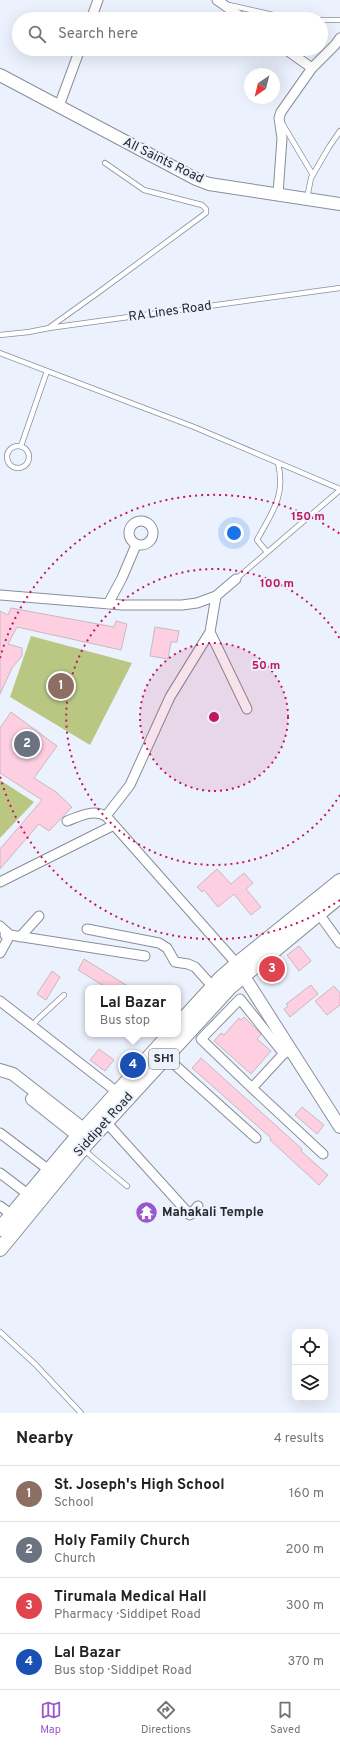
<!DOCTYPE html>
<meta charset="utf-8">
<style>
body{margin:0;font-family:Overpass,sans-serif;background:#f6f6f6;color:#202124}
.controls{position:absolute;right:12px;bottom:12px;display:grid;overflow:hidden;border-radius:8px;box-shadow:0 4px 16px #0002}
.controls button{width:36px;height:36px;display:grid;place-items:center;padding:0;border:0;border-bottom:1px solid #e0e0e0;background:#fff;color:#202124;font:20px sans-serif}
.compass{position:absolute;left:244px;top:68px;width:36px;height:36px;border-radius:50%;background:#fff;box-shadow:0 4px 16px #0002;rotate:215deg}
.you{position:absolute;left:234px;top:533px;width:14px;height:14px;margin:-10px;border:3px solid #fff;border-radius:50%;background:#1a73e8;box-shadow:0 0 0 6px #1a73e833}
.badge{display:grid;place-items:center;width:26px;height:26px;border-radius:50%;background:#9957cc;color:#fff;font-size:13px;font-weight:700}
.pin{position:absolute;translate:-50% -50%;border:2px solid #fff;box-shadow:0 1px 4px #0006}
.popup{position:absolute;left:85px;top:985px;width:96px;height:52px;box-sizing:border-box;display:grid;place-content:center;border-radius:8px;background:#fff;filter:drop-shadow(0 1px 3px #0005);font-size:13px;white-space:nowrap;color:#757577}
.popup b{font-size:15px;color:#202124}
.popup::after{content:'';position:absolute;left:50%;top:100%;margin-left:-8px;border:8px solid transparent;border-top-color:#fff}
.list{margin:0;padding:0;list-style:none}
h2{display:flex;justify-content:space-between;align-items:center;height:52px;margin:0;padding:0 16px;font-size:17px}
h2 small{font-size:13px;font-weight:400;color:#757577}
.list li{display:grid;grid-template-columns:26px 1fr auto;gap:12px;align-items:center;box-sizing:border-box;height:56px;padding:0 16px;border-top:1px solid #e0e0e0}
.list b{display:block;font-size:15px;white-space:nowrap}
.list p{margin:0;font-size:13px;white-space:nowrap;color:#757577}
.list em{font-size:13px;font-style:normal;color:#757577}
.icon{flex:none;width:22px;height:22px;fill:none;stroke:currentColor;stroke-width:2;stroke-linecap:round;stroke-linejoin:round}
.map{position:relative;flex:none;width:340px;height:1413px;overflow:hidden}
.search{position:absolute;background:#fff;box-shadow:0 4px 16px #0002;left:12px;right:12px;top:12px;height:44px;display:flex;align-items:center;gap:10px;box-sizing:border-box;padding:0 14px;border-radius:22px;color:#757577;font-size:15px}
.sheet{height:276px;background:#fff}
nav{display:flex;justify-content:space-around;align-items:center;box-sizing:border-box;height:56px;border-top:1px solid #e0e0e0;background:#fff;font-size:11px;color:#757577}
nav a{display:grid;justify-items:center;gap:2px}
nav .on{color:#9957cc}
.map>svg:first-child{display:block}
.green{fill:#b9c782}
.building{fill:#fdcfe1;stroke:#c7babf}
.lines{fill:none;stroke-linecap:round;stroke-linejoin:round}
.lane-casing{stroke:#898f99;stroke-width:6}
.street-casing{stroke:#898f99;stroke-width:11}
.secondary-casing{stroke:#898f99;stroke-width:14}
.primary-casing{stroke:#898f99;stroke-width:16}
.lane{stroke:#fff;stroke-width:4.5}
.street{stroke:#fff;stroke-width:9}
.secondary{stroke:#fff;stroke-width:12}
.primary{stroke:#fff;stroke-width:14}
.ring{fill:none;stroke:#c2185b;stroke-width:2;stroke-dasharray:2 4}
.labels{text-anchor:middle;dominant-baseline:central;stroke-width:4;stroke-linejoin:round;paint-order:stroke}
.shield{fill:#ecf2fd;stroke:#61656b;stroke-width:1}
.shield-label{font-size:12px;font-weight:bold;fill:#26282c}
.street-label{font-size:13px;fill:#26282c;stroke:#ecf2fd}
.poi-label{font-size:13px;font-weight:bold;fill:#26282c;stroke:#ecf2fd;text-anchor:start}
.centre{fill:#c2185b;stroke:#ecf2fd;stroke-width:2}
.ring-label{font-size:12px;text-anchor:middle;font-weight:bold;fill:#c2185b;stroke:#ecf2fd;stroke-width:4;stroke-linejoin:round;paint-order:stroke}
</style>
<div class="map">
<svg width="340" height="1413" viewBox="0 0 340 1413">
<rect width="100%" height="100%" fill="#ecf2fd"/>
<path class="green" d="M31 636 132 663 90 745 10 697Z
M0 780 34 802 0 838Z"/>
<path class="building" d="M11 608 114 627 116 621 127 624 121 650 17 627 8 644 22 648V656L12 668 0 694V611L8 615Z
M155 627 179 631 177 642H171L168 659 150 656Z
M11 712 57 746 34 778 56 792 72 807 49 831 39 824 0 869V849L42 800 0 773V728Z
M217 869 231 884 244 873 253 883 246 889 261 907 251 915 234 894 218 907 204 890 202 892 197 887Z
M299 946 311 961 299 971 287 955Z
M84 959 131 988H107L78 970Z
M52 971 60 977 46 1000 37 994Z
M311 985 318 994 290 1017 284 1009 288 1006 286 1004Z
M334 986 340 993V1005L327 1015 315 1001Z
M244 1017 261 1034 257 1039 271 1051 251 1074 214 1041 221 1033 224 1035 239 1018 241 1020Z
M99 1049 114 1060 105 1071 90 1060Z
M201 1058 302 1149 301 1151 328 1175 319 1185 270 1140 271 1138 192 1068Z
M302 1107 324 1125 317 1134 295 1115Z"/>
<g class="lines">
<defs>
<path id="lane" d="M229 5 282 17 312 19
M321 20H340
M282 123 313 175
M307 198 311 178 329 147 340 131
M50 327 99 292 206 213V209L202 205 144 190 105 163
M0 335 29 332 49 328 340 288
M0 353 194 427 340 489
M21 446 47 371
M7 457a11 11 0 1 1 22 0a11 11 0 1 1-22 0Z
M267 552 257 540C272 512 286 496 278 463
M236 579 340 490
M32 1026 37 1020 64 995
M84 1150 127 1186
M0 1332 35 1364 81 1413"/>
<path id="street" d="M217 0 244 19
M91 19 98 0
M285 49 312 68
M59 106 80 49
M278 194 282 138 279 118 281 112 312 68 335 45 340 38
M129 533a12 12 0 1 1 24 0a12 12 0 1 1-24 0Z
M0 595 122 605H182L197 603 216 596 236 579
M216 596 210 632 247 709
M108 604 122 578 136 545
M106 816 130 785 170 697 210 632
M67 821C81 816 92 809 106 816L237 964
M0 882 114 825
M319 914 340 943
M0 926 10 935 145 956
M87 929 159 943 167 948 175 962 188 964 195 967 213 987
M20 937 39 916
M0 953 10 935H5
M0 1001 117 1092
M287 1050 252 1088 323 1154
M166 1057 256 1138
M252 1088 201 1039 240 999 284 1054
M106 1122 190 1215 198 1206
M0 1133 49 1170
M0 1173 29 1195
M0 1206 12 1215"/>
<path id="secondary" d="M0 75 196 179 209 184 340 204
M243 975 340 1127
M0 1070 13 1074 91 1135
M32 1099 85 1141"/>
<path id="primary" d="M178 1025 221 978 237 964 340 881
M0 1229 78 1136 170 1034
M0 1249 87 1143 230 987 340 896"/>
</defs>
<use href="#lane" class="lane-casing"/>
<use href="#street" class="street-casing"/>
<use href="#secondary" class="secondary-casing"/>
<use href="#primary" class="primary-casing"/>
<use href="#lane" class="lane"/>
<use href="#street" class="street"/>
<use href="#secondary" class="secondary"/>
<use href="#primary" class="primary"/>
</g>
<circle cx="214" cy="717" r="74" fill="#c2185b" fill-opacity=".12"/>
<g class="ring">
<circle cx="214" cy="717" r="74"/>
<path d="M340 795A148 148 0 1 1 340 639"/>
<path d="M340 900A222 222 0 0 1 0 776M0 658A222 222 0 0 1 340 534"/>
</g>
<defs>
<symbol id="temple-disc" viewBox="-11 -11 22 22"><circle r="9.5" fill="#9957cc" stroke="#ecf2fd"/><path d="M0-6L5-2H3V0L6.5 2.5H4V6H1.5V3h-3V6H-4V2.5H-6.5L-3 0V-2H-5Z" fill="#fff"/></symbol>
</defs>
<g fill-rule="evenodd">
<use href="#temple-disc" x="134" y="1200" width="25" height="25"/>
</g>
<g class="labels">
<rect class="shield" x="149" y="1049" width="30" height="20" rx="3"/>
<g class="shield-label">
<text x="164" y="1059">SH1</text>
</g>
<g class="street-label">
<text transform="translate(163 161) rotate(26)">All Saints Road</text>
<text transform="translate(170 312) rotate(-8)">RA Lines Road</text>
<text transform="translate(104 1125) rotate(-48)">Siddipet Road</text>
</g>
<g class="poi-label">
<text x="162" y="1213">Mahakali Temple</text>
</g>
</g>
<circle cx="214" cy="717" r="6" class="centre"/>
<g class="ring-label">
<text x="308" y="520">150 m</text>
<text x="277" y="587">100 m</text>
<text x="266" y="669">50 m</text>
</g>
</svg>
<div class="controls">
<button><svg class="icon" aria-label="locate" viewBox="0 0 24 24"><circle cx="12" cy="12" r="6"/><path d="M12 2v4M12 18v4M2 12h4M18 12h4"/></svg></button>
<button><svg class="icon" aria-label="layers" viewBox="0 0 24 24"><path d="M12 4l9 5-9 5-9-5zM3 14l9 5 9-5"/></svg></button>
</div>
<svg class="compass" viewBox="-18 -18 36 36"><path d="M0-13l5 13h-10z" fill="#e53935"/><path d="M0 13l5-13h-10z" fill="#757577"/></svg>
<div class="you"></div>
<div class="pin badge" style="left:61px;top:686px;background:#8d6e63">1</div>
<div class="pin badge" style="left:27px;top:744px;background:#6b7280">2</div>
<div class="pin badge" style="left:272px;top:969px;background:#e0444e">3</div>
<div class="pin badge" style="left:133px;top:1065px;background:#1a4fb4">4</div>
<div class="popup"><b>Lal Bazar</b>Bus stop</div>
<div class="search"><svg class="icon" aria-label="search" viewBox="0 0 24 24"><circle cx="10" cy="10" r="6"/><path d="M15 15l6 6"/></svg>Search here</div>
</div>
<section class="sheet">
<h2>Nearby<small>4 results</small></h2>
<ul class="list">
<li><span class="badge" style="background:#8d6e63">1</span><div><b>St. Joseph's High School</b><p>School</p></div><em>160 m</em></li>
<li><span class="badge" style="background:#6b7280">2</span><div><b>Holy Family Church</b><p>Church</p></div><em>200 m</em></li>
<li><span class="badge" style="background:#e0444e">3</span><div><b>Tirumala Medical Hall</b><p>Pharmacy · Siddipet Road</p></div><em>300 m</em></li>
<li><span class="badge" style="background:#1a4fb4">4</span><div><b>Lal Bazar</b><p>Bus stop · Siddipet Road</p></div><em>370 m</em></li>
</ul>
</section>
<nav>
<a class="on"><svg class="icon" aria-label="map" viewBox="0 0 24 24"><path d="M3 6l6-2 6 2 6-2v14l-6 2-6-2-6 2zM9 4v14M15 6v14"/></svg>Map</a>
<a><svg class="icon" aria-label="directions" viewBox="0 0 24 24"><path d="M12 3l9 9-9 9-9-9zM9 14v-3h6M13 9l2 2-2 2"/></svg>Directions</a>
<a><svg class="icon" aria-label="saved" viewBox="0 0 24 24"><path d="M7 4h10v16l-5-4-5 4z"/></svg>Saved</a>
</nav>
